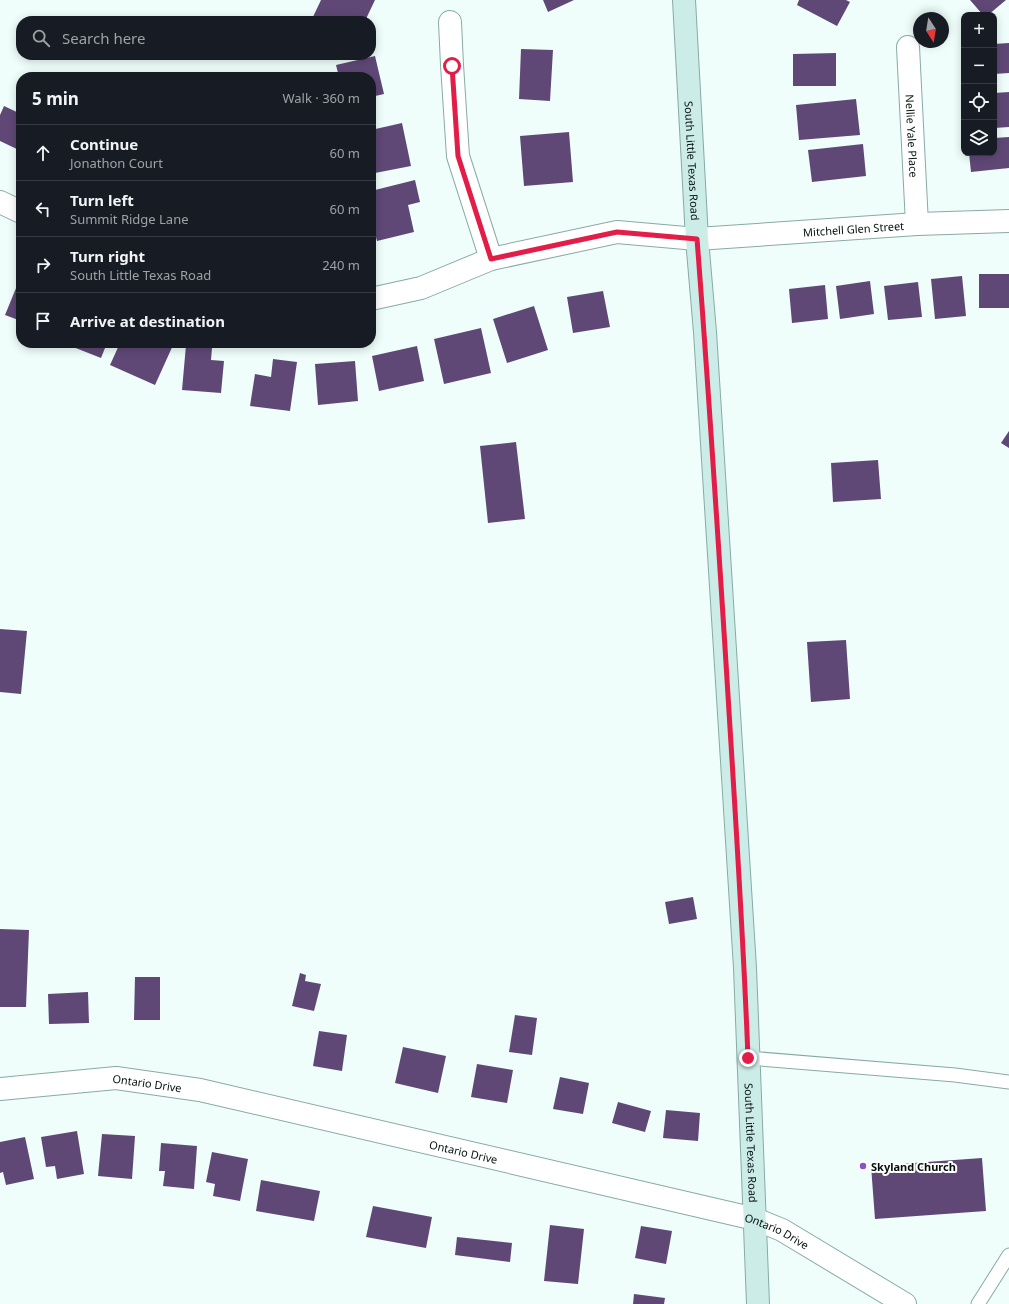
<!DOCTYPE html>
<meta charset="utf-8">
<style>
body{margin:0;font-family:"Noto Sans",sans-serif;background:#20242c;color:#f1f3f6}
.controls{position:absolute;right:12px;top:12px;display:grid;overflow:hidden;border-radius:8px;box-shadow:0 2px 10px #0003}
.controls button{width:36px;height:36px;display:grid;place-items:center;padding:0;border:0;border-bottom:1px solid #363941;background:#171b24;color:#f1f3f6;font:20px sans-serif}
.compass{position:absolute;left:913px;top:12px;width:36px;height:36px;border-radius:50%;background:#171b24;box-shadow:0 2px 10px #0003;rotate:168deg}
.stop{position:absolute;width:12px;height:12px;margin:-9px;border:3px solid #e11d48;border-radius:50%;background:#fff}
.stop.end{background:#e11d48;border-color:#fff;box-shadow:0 1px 4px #0008}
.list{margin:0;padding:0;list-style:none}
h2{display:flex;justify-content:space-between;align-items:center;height:52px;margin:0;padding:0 16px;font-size:17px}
h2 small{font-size:13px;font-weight:400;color:#9ea1a6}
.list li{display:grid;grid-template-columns:26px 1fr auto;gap:12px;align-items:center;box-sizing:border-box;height:56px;padding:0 16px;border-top:1px solid #363941}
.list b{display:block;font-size:15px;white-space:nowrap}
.list p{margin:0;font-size:13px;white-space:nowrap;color:#9ea1a6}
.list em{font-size:13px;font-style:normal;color:#9ea1a6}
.icon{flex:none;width:22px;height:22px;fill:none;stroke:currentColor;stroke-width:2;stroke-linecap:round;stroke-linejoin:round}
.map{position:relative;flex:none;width:1009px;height:1304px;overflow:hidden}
.search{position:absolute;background:#171b24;box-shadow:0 2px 10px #0003;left:16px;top:16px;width:360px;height:44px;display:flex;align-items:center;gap:10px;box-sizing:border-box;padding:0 14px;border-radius:16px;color:#9ea1a6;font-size:15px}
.panel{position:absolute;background:#171b24;box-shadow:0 2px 10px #0003;left:16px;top:72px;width:360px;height:276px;border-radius:16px}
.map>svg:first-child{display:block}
.building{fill:#5f4876}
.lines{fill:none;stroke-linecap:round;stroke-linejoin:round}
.lane-casing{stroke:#88aaa5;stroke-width:15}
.street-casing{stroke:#88aaa5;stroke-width:24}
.secondary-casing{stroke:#88aaa5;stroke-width:24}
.lane{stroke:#fff;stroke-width:13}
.street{stroke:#fff;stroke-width:22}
.secondary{stroke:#ccece8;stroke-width:22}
.route{stroke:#e11d48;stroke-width:5}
.poi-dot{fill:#8f4fc5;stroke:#fff;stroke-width:1.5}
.labels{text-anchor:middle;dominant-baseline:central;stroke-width:4;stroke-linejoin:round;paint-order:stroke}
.street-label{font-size:11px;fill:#030f0d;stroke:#fff}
.poi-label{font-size:11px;font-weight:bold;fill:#030f0d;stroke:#fff;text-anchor:start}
</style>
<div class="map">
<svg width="1009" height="1304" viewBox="0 0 1009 1304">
<rect width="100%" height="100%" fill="#effefb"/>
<path class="building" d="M321 0H375L365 21H311Z
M543 0H574L548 12Z
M799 0H846L850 2 837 26 797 5Z
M970 0H1006L988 15H983Z
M1009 43V73L994 74V44Z
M521 49 553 50 550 101 519 99Z
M836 53V86H793V54Z
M375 56 384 94 371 97V77H339L336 65Z
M1009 92V127L994 128V93Z
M856 99 860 135 799 140 796 105Z
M4 106 21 114V151L0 141V115Z
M402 123 411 166 375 173 371 156V130Z
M569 132 573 182 524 186 520 136Z
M1009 137V168L971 172 969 153H994V138Z
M863 144 866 176 812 182 808 150Z
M415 180 420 202 408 205 414 232 377 241 371 217V191Z
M979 274H1009V308H979Z
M21 276V321L5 315Z
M962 276 966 316 935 319 931 279Z
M870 281 874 314 840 319 836 286Z
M918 282 922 317 888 320 884 286Z
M825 285 828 319 792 323 789 289Z
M603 291 610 327 573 333 567 297Z
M534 306 548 350 507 363 493 319Z
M481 328 491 373 444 384 434 339Z
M63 343H107L101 358Z
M120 343H174L155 385 110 365Z
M186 345 212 348 211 360 224 361 221 393 182 390Z
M417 346 424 381 379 391 372 356Z
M273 359 297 362 290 411 250 406 255 374 271 377Z
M355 361 358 401 318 405 315 364Z
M1009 431V448L1001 443Z
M516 442 525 519 488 523 480 446Z
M878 460 881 499 833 502 831 463Z
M0 629 27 631 21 694 0 692Z
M846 640 850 699 811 702 807 642Z
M693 897 697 919 669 924 665 902Z
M0 929 29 930 26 1007H0Z
M300 973 306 975 305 981 321 984 314 1011 292 1006Z
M135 977H160V1020H134Z
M88 992 89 1023 49 1024 48 994Z
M515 1015 537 1018 532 1055 509 1052Z
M319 1031 347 1035 342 1071 313 1066Z
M403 1047 446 1056 438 1093 395 1083Z
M477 1064 513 1070 507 1103 471 1097Z
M560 1077 589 1083 583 1114 553 1109Z
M618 1102 651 1111 645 1132 612 1123Z
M666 1110 700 1113 698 1141 663 1138Z
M77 1131 84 1174 57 1179 55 1166 46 1167 41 1137Z
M102 1134 135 1136 132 1179 98 1176Z
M25 1137 34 1179 6 1185 3 1172 0 1173V1142Z
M161 1143 197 1146 194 1189 163 1186 165 1171H159Z
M212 1152 248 1159 240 1201 213 1196 215 1184 206 1182Z
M982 1158 986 1211 875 1219 871 1166Z
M261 1180 320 1191 314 1221 256 1211Z
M373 1206 432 1217 426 1248 366 1237Z
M550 1225 584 1229 578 1284 544 1281Z
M641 1226 672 1231 666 1264 635 1258Z
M457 1237 512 1243 510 1262 455 1255Z
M634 1294 665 1298 664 1304H633Z"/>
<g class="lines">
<defs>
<path id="lane" d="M748 1058 955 1075 1009 1082
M978 1304 1009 1255"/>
<g id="street">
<path d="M450 22 452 65 458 156 491 259"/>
<path id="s1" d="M908 47 917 224"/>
<path d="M0 202 21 212"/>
<path id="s2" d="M371 299 421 288 491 259 617 232 697 239 917 224 1009 221"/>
<path id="s3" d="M0 1089 116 1078 200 1090 755 1219 782 1230 905 1304"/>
</g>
<g id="secondary">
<path id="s4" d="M684 0 697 239 705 332 745 968 758 1304"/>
</g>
</defs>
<use href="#lane" class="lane-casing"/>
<use href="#street" class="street-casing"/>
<use href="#secondary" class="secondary-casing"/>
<use href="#lane" class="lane"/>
<use href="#street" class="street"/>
<use href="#secondary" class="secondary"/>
</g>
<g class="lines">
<path class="route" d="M452 66 458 156 491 259 617 232 697 239C708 380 717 521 726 663 734 794 743 926 748 1058"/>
</g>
<circle class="poi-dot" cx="863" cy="1166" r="4"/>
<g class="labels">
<g class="street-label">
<text stroke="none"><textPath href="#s1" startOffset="89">Nellie Yale Place</textPath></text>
<text stroke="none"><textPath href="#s4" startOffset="161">South Little Texas Road</textPath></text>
<text stroke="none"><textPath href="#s2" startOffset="493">Mitchell Glen Street</textPath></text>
<text stroke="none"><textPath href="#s3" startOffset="148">Ontario Drive</textPath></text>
<text stroke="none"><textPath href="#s4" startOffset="1145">South Little Texas Road</textPath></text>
<text stroke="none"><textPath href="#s3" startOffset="472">Ontario Drive</textPath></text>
<text stroke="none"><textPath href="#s3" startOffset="796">Ontario Drive</textPath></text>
</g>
<g class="poi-label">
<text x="871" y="1166">Skyland Church</text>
</g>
</g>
</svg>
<div class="controls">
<button>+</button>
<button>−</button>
<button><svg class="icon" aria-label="locate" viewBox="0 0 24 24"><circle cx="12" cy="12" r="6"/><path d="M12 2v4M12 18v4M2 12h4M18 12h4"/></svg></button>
<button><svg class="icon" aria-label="layers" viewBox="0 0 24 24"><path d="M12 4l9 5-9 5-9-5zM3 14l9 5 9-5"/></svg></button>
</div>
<svg class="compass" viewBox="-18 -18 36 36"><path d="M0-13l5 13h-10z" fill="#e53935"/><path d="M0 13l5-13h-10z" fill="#9ea1a6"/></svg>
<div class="stop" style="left:452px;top:66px"></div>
<div class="stop end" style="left:748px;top:1058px"></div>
<div class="search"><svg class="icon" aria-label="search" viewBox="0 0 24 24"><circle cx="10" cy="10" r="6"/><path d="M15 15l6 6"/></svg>Search here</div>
<section class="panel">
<h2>5 min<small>Walk · 360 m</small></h2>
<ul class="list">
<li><svg class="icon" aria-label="ahead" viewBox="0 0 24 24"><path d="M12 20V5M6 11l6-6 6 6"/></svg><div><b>Continue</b><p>Jonathon Court</p></div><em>60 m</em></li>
<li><svg class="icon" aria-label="left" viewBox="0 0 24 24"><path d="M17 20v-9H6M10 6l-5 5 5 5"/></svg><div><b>Turn left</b><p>Summit Ridge Lane</p></div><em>60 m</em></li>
<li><svg class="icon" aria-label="right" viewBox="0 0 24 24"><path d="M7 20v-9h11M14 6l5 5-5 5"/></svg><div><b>Turn right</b><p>South Little Texas Road</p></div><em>240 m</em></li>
<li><svg class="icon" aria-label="arrive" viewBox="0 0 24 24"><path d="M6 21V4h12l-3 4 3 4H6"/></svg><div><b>Arrive at destination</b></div></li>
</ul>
</section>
</div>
